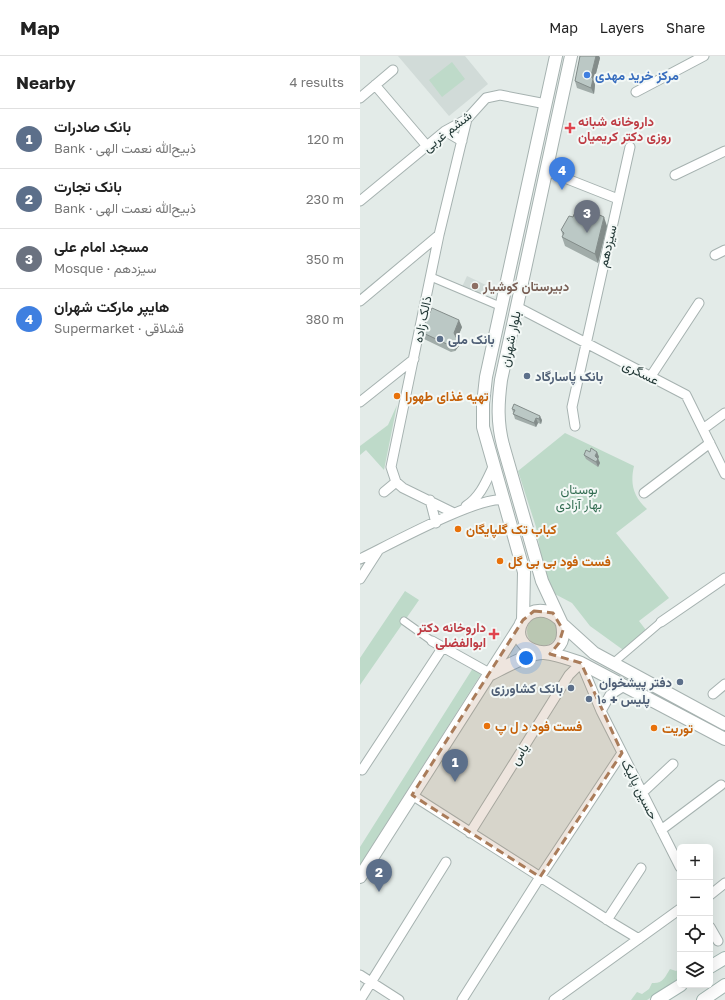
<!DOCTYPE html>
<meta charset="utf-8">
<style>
body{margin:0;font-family:"Golos Text",Vazirmatn,sans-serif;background:#f6f6f6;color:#222}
.controls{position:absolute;right:12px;bottom:12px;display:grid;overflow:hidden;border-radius:6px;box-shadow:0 4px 16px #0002}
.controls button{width:36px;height:36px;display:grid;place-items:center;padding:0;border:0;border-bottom:1px solid #e0e0e0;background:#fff;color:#222;font:20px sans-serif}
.you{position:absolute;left:166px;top:602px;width:14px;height:14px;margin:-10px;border:3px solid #fff;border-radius:50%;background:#1a73e8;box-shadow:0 0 0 6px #1a73e833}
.badge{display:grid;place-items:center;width:26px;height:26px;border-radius:50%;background:#0b8043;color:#fff;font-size:13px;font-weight:700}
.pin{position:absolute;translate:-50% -33px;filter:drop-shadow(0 1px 2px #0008)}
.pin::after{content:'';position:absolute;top:21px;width:14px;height:12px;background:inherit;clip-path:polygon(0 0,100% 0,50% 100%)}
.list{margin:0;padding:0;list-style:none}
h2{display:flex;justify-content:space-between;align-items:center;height:52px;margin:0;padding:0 16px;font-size:17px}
h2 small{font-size:13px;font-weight:400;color:#767676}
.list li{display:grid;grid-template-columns:26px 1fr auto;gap:12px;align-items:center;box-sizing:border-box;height:60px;padding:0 16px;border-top:1px solid #e0e0e0}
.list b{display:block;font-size:15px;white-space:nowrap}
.list p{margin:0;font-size:13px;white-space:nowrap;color:#767676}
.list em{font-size:13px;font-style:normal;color:#767676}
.icon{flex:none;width:22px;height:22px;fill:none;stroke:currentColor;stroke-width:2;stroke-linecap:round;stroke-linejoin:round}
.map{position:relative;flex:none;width:365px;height:944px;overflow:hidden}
header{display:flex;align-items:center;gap:24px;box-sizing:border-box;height:56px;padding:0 20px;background:#fff;border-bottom:1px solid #e0e0e0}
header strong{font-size:19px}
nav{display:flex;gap:22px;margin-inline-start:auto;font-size:14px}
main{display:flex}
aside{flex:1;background:#fff}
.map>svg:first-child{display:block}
.built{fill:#d1dbd8}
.green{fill:#bedac9}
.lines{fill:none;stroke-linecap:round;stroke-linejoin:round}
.pedestrian-casing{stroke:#a6b2b0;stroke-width:9}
.minor-casing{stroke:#a6b2b0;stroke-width:11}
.tertiary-casing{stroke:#a6b2b0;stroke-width:14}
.secondary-casing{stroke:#a2b6b1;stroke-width:14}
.pedestrian{stroke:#fff;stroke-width:7}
.minor{stroke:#fff;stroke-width:9}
.tertiary{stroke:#fff;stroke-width:12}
.secondary{stroke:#fff;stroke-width:12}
.wall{fill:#a1aca9}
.shaded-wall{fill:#838c8a}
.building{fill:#bbc8c5;stroke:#838c8a}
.marked{fill:#aa7c5a;fill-opacity:0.2;stroke:#aa7c5a;stroke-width:3;stroke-dasharray:8 5;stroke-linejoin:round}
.shop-dot{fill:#3f7fe0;stroke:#f3f8f6;stroke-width:1.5}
.health-dot{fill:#e0444e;stroke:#f3f8f6;stroke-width:1.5}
.education-dot{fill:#8d6e63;stroke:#f3f8f6;stroke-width:1.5}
.service-dot{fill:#5c6f8a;stroke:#f3f8f6;stroke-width:1.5}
.food-dot{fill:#e8710a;stroke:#f3f8f6;stroke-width:1.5}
.labels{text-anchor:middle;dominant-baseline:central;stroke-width:4;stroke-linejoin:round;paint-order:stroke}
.shop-label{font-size:13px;font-weight:bold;fill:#366cbe;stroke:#f3f8f6;text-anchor:start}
.health-label{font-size:13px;font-weight:bold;fill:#be3a42;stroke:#f3f8f6;text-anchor:start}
.street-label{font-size:13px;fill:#243a38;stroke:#f3f8f6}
.education-label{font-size:13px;font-weight:bold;fill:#785e54;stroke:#f3f8f6;text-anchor:start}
.service-label{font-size:13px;font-weight:bold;fill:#4e5e75;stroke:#f3f8f6;text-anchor:start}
.food-label{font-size:13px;font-weight:bold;fill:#c56008;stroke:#f3f8f6;text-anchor:start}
.park-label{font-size:13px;fill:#336d52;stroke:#f3f8f6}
</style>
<header>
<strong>Map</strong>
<nav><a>Map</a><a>Layers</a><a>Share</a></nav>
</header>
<main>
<aside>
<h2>Nearby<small>4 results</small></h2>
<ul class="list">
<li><span class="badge" style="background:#5c6f8a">1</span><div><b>بانک صادرات</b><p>Bank · ذبیح‌الله نعمت الهی</p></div><em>120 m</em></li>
<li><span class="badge" style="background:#5c6f8a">2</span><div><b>بانک تجارت</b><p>Bank · ذبیح‌الله نعمت الهی</p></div><em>230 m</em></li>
<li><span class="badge" style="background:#6b7280">3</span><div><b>مسجد امام علی</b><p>Mosque · سیزدهم</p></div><em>350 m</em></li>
<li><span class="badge" style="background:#3f7fe0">4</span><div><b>هایپر مارکت شهران</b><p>Supermarket · قشلاقی</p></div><em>380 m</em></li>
</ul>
</aside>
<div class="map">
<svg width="365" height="944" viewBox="0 0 365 944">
<rect width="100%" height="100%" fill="#e3ebe8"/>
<path class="built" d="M38 0H105L128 28 89 60Z
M107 220 128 230 123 241 102 231Z"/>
<path class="green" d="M92 6 105 23 82 41 69 24Z
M37 349 24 414 6 394 0 399V390L28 369Z
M205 377 274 410C270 428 273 440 287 453L256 477 309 542 279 565 289 578 266 596 230 570 212 547 191 536 182 506 176 471 158 415Z
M45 535 59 544 0 629V602Z
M167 575a15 15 0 1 1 30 0a15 15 0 1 1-30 0Z
M113 612 121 618 0 809V791Z
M320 912V922L287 944H271L277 936 282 938 289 933 292 927C303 928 305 921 310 913L316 915Z"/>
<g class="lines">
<defs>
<path id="pedestrian" d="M71 221 142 251
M44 565 72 585
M253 607 301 566"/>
<path id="minor" d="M15 29 67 90
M276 36 344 0
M0 42 33 14
M85 75 102 85
M187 115 258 143
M315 119 365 95
M0 145 85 75 107 63 126 42 140 39 186 48
M355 199 365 194
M0 245 79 179
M157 251 326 339 365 418
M291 320 339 247
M0 346 54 303
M215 370 212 351 270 91
M343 373 365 357
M24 436 36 426
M284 437 350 387
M70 444 76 467
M106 450C120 441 126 426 133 411
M94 457 43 432 36 426 31 411 79 179 107 63
M0 503C27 490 118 440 143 444
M0 523 18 495
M301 566 365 522
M72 585 131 618
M353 638 365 628
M241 655 250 639 264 630
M2 714 83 591
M282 737 313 708
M52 739 254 868 279 883
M301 774 361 729
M110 777 209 619 221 607 241 655 320 811
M350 839 365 827
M247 864 281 812
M350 871 358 885
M0 919 39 944
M0 944 86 806
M102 944 180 821 262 697
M194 944 320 853"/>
<path id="tertiary" d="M198 562C188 553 172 551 163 564 142 597 212 614 202 568L182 525 143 389C137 366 138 347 141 324L211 0
M163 564 164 516 123 371V348L126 321 196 0
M202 568 234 597 365 668
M131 618C143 612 171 596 184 597 197 598 209 603 221 607L365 683
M0 821 160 570"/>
<path id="secondary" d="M350 911 365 902
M297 944 321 929
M343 944 365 929"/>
</defs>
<use href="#pedestrian" class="pedestrian-casing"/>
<use href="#minor" class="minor-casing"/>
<use href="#tertiary" class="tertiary-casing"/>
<use href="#secondary" class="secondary-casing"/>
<use href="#pedestrian" class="pedestrian"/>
<use href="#minor" class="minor"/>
<use href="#tertiary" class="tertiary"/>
<use href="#secondary" class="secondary"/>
</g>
<path class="wall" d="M220 0H239L240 2 234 25 235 29 234 38 217 32 215 25Z
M247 170 238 207 205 190 202 181 203 180 201 174Z
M102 271 97 283 99 290 95 295 91 296 64 283 61 276Z
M152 353 182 364 181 368 178 367 176 371 155 363Z
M230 396H237L239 401 238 402 240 407 238 411 226 403 224 399Z"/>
<path class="shaded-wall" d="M236 0H239L240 2 234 25 235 29 234 38 231 32V20Z
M244 161 247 170 238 207 235 198Z
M99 264 102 271 97 283 99 290 95 295 93 288 94 277Z
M180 360 182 364 181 368 179 363Z
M176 362 178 367 176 371 174 367Z
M237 396 239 401 237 405 235 400Z
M238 403 240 407 238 411 236 406Z"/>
<path class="building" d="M220 0H236L231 20 233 23 231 32 215 25Z
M218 149 244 161 235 198 202 181 204 177 201 174 209 160 213 161Z
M72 252 99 264 94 277 97 283 93 288 89 289 61 276Z
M154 348 180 360 179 363 176 362 174 367 153 358 155 354 152 353Z
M231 392 237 396 235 400 238 403 236 406 224 399 226 394 230 396Z"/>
<path class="marked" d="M174 555 193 557 203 574 199 587 190 598 221 607 262 697 180 821 52 739 163 564Z"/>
<circle class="shop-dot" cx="227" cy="19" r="4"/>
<g class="health-dot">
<path d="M208 66h4v4h4v4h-4v4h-4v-4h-4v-4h4z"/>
<path d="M132 572h4v4h4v4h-4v4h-4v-4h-4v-4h4z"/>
</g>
<circle class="education-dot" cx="115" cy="230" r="4"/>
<g class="service-dot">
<circle cx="80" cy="283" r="4"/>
<circle cx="167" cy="320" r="4"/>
<circle cx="320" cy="626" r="4"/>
<circle cx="211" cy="632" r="4"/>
<circle cx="229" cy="643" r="4"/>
</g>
<g class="food-dot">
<circle cx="37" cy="340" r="4"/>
<circle cx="98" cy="473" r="4"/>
<circle cx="140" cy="505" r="4"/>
<circle cx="127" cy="670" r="4"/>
<circle cx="294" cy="672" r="4"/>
</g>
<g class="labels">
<g class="shop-label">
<text x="235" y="19">مرکز خرید مهدی</text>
</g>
<g class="health-label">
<text x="218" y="65">داروخانه شبانه<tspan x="218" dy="15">روزی دکتر کریمیان</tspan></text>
<text x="126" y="571" text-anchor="end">داروخانه دکتر<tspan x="126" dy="15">ابوالفضلی</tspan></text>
</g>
<g class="street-label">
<text transform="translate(87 75) rotate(-38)">ششم غربی</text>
<text transform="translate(247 190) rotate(-77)">سیزدهم</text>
<text transform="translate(62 263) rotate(-78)">ذالک زاده</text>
<text transform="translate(150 283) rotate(-78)">بلوار شهران</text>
<text transform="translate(281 316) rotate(27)">عسگری</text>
<text transform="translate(159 698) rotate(-58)">یاس</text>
<text transform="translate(280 733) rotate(63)">حسین پالیک</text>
</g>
<g class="education-label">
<text x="123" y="230">دبیرستان کوشیار</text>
</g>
<g class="service-label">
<text x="88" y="283">بانک ملی</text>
<text x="175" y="320">بانک پاسارگاد</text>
<text x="312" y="626" text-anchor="end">دفتر پیشخوان</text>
<text x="203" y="632" text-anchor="end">بانک کشاورزی</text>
<text x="237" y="643">پلیس + ۱۰</text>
</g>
<g class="food-label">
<text x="45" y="340">تهیه غذای طهورا</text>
<text x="106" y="473">کباب تک گلپایگان</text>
<text x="148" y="505">فست فود بی بی گل</text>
<text x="135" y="670">فست فود د ل پ</text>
<text x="302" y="672">توریت</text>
</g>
<g class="park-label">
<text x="219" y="433">بوستان<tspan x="219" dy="15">بهار آزادی</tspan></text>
</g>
</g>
</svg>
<div class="controls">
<button>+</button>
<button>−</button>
<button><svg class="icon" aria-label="locate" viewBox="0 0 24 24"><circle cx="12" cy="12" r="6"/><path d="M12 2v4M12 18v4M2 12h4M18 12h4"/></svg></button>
<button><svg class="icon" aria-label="layers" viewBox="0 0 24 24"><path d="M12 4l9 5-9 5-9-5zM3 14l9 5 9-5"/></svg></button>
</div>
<div class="you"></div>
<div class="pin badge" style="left:95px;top:726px;background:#5c6f8a">1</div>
<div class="pin badge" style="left:19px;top:836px;background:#5c6f8a">2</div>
<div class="pin badge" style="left:227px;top:177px;background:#6b7280">3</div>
<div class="pin badge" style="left:202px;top:134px;background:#3f7fe0">4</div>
</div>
</main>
